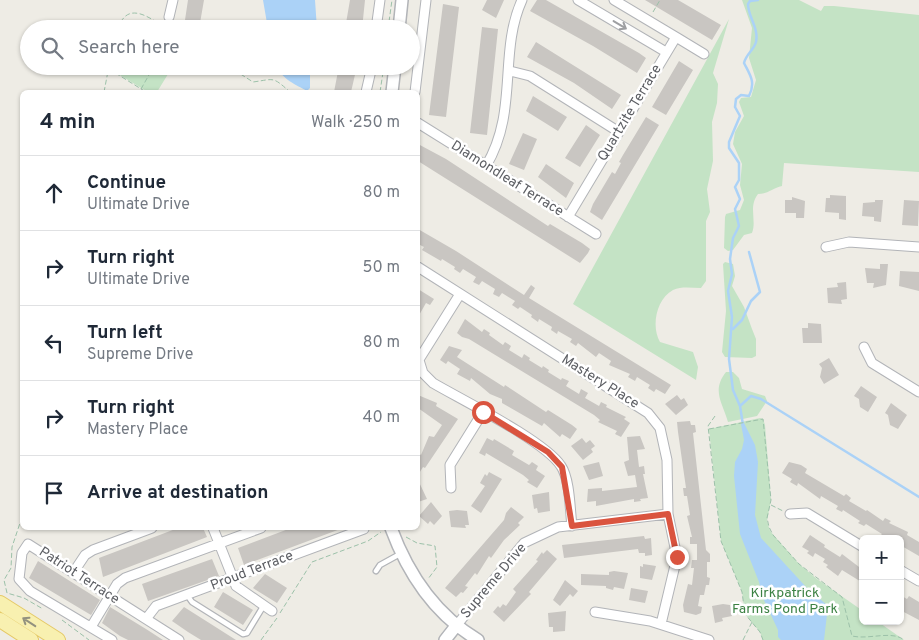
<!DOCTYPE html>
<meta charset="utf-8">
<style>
body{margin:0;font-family:Overpass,sans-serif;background:#f6f6f7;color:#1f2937}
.controls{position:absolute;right:15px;bottom:15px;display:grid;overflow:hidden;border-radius:8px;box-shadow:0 1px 4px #0004}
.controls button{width:45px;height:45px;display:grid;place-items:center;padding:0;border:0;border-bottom:1px solid #e0e1e3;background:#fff;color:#1f2937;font:25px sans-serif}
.stop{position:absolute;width:15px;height:15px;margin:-11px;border:4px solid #da543f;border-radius:50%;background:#fff}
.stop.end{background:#da543f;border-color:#fff;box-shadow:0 1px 5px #0008}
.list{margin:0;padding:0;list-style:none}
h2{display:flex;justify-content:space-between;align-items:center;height:65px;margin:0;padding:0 20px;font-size:21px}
h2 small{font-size:16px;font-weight:400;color:#747a83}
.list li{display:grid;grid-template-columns:32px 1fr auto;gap:15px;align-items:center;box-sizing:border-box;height:75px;padding:0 20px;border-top:1px solid #e0e1e3}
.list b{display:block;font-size:19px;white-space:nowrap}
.list p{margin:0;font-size:16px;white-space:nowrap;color:#747a83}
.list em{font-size:16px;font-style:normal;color:#747a83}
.icon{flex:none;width:28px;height:28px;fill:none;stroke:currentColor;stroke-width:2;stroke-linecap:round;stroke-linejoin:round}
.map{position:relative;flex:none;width:919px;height:640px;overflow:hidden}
.search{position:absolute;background:#fff;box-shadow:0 1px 4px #0004;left:20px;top:20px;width:400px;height:55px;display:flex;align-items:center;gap:12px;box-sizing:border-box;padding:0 18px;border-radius:28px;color:#747a83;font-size:19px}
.panel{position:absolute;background:#fff;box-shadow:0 1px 4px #0004;left:20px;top:90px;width:400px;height:440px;border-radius:8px}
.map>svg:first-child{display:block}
.green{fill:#c4e3c5}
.water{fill:#abd2f7}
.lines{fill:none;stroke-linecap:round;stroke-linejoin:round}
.stream{stroke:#abd2f7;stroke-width:2.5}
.building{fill:#c9c6c2}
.service-casing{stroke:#b2b4b8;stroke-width:7}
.minor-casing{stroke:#b2b4b8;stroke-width:11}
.tertiary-casing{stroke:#b2b4b8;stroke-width:14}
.primary-casing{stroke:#e5c967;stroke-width:16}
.path{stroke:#9cc1a9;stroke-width:1;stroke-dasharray:5 2.5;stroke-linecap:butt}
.service{stroke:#fff;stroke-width:4.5}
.minor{stroke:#fff;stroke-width:9}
.tertiary{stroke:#fff;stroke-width:11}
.primary{stroke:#f8f0b0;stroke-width:14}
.oneway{stroke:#9e9fa2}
.oneway2{stroke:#93927f}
.route{stroke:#da543f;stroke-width:6}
.labels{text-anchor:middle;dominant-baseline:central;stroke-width:5;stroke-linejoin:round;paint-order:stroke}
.street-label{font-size:14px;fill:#5d5f64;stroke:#fff}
.park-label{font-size:14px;fill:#3d8244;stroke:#fff}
</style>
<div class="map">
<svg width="919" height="640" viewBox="0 0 919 640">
<rect width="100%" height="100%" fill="#eeece5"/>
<path class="green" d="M742 0H799L821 11 824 6H834L919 15V172L784 163 782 186C773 188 768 194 758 194 748 207 757 220 752 233L744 235 733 250 728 251 724 248 725 217 726 214 740 210 744 200 740 185 742 164 733 144 735 132 744 116 739 102 741 98 751 97 756 80 749 58 752 28Z
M729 19 713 73 718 84 717 103 712 122 713 161 707 189 710 212 706 221V281L701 288C691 288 682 286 673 290 656 299 651 327 660 342L693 352 698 367 696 380 573 304Z
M114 66H173L157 92H148L113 71Z
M725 262 733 264 735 276 732 286 744 307 752 329 756 339V356L752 358 725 357 722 352 726 311 723 264Z
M726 372H733L739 378 742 389 765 396 767 401 757 416 728 422C723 403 711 391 726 372Z
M760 418 763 419 765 425 771 500 767 521 770 531 799 564 817 579 863 611V621H877L904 640H763L760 632 745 614 742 592 721 541 709 429Z"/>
<path class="water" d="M263 0H315L317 29H268Z
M277 66H310V88L307 91C297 85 281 79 277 66Z
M744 423 755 445 758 462 755 515 761 538 807 588 828 606 824 640H781L778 637V630L763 598 759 582 740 534 734 476 735 462 742 449 744 440 741 424Z"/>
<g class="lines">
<path class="stream" d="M733 329 742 320 751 301 760 292 749 252
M740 406 751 396 761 399 919 497
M743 425 740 406 733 390 729 359 732 317 728 291 732 274 730 259 733 238 739 226 735 209 740 199 735 187 739 180V163L729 148V142L740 116 735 107 736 99 741 95 749 96C756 82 750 75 744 63 746 54 754 50 756 42 759 28 748 17 748 4L750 1 758 0"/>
</g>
<path class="building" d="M188 0H204L200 23 185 20Z
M350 0H365L362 29H345Z
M487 0H504L496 18 482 10Z
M537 0H546L639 53 646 58 637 73 593 46 530 11Z
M645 0H678L721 25 712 40Z
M443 4 459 7 446 117 429 115Z
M482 27 498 29 487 135 470 133Z
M536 42 621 95 612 109 574 83 527 57Z
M679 61 693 70 666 115 652 107Z
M339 66H357L351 92H334Z
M533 96 567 117 558 131 526 111Z
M646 117 659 125 602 220 590 212 593 204 612 172 615 174 621 163 619 162 623 155Z
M586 125 600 135 580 167 565 158Z
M523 133 537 139 524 170 509 164Z
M418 144 446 159 548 226 550 224 582 243 590 249 588 253 580 263 418 161Z
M546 164 574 183 566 198 538 177Z
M830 195 846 196V220L839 219V213L825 212 826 198H830Z
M792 197 805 201 804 218H796V213H785V200H792Z
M875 200H883L881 222 874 221V217L862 216 863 203 875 202Z
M904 200 919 201 918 226 902 225Z
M418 229 456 251 524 295 531 285 535 288 529 298 671 385 665 394 656 389 654 392 648 388 650 385 637 377 635 381 628 377 630 374 609 365 611 361 599 353 596 357 578 343 576 346 570 342 572 339 558 331 557 334 551 330 552 327 539 319 538 322 531 317 532 315 520 307 518 309 512 305 515 301 502 293 499 297 493 294 495 289 482 281 479 285 473 282 476 277 463 269 460 273 454 269 455 267 442 259 441 261 422 250 424 247 418 244Z
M880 264H888L886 285 873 288 874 283H867L865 268 880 269Z
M900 271 919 272V291L899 286Z
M846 282 847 299 841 300 842 304 828 303 827 288 838 287 837 283Z
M418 289 434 299 430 305 426 303 418 317Z
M465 319 482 332 484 329 490 333 489 335 503 345 505 342 511 346 509 350 522 358 524 354 530 358 529 360 542 368 543 366 549 370 548 372 561 380 562 378 569 381 566 386 579 394 581 389 588 393 585 398 599 406 601 402 607 405 606 407 626 417 624 419 630 423 621 437 615 434 617 431 598 422 600 420 594 415 469 339 462 337 457 333Z
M808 323 821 324 822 343H803L802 328H808Z
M449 346 462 350 457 357 504 387 505 385 546 412 548 410 572 425 577 429 570 439 562 434 560 437 544 423 542 426 509 407 502 403V399L490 394 471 378 470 381 457 374 460 369 448 361 446 364 440 360Z
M829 358 839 375 824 384 820 377 822 368 819 364Z
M861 386 877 397 868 412 860 407 859 399 854 396Z
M418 395 437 403 436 406 458 419 425 468 423 467 418 475V453L421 455 429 436 434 437 442 425 418 408Z
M677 395 681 400 684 398 688 405 676 415 665 404Z
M891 403 907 415 898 429 890 425 888 415 885 413Z
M690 421 691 425H695L696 432 693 433 706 550 710 554V562H707V577L710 578 709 585H706L704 595H700L698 606 702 607 701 613 696 615 684 612 683 605 688 584 692 585 694 568H691L692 560H697V544H690V537H692L687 516 690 515 687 496H684L683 488H686L678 432 677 422Z
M640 436 645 449 637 450 639 467 644 466 645 474H643L648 498 640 499 641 501 634 502V499L596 506V501L587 502 588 489 602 488V491L637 487 635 475 628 476 624 462 629 460 627 437Z
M487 438 493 441 494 439 514 451 512 455 529 465 532 462 538 466 536 470 545 476 537 488 527 482 529 480 523 475 486 453 485 456 479 453Z
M582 438 586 443 590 440 595 446 591 449 593 452 583 460 571 446Z
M599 462 603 476 589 480 583 466Z
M789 462 801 465 807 469 805 473 844 496 846 494 851 498 849 501 866 511 867 510 883 521 885 518 891 521 889 523 908 532 907 535 919 542V556L900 545V539H884L880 536 882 534 866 524 864 526 858 523 860 521 843 510 842 512 836 509 838 506 821 496 820 499 798 483 797 486 790 482 792 479 782 473Z
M489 472 502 479 481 513 471 506 485 486 480 483 485 474 487 476Z
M418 480 427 499 418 502Z
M549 492 550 511 538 513 537 508 534 509 532 495Z
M431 502 442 516 434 525 430 521 428 524 419 516Z
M511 507 524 517 518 523 520 525 504 540 491 558 489 556 477 575 475 573 465 586 468 587 463 593 461 592 456 597 445 588 504 520 506 513Z
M457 510 467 511 469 525H465L466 528 451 527 449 511Z
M178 528H203L207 537 103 577 99 558Z
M291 528H343L244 565 238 548Z
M810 535 825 545 824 547 840 557 842 554 863 570V583L842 570 838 576 826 567 828 565 823 562 825 559 815 553 813 557 807 553 809 551 802 547Z
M644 536 645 539 651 538 652 555 645 556V553H639L638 549 564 558 562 545Z
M547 550 557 559 529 592 531 594 527 598 504 622 493 612 498 606 500 608 503 604 506 606 516 592 513 589 538 561 536 560 542 552 543 554Z
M212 559 219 576 148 601 142 584Z
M38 561 100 600 91 615 29 578Z
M643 564 656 566 652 580 640 578V566L643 567Z
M614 571 628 573 624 589 614 587 613 590 606 588V586L581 585V574L609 575V572Z
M265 574 287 588 277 603 253 588Z
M565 580 578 591 573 597 570 594 560 606 553 600Z
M631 588 648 591 645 603 629 600Z
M223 592 253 610 243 625 214 607Z
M900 595 907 599 909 596 919 602V620L900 610Z
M723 604 730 605 732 616 722 618 723 621 715 623 712 606Z
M110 607 146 629 163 640H128L120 636 102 623Z
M184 607 214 626 236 640H201L188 632 172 621Z
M566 611 565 631 553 632V627H549L548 613Z"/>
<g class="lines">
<defs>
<path id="service" d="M376 571 380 565 400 554
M187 595 192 602 243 634 247 633 264 605"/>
<path id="minor" d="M578 0 666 52
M614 0 676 37
M169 17 173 0
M376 29 380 0
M510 71 530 76 619 132
M366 92 372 66
M415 92 426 0
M418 123 596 234
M486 166C519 111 498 53 522 0
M568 217 676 37 704 54
M826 247 849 242 919 247
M418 267 648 413 660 428 667 460 668 514 677 557 661 624
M864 347 872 363 919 392
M419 360 423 373 433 383C462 400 545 441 561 466 570 479 570 511 572 526
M418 361 460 294
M451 488 450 465 483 412
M790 514 807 513 863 547
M213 528 236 586 272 611
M900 570 919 581
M73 573 85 555 93 550 152 528
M595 612 650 621 709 640
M146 619 156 606 364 529
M456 626 524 543 558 527 668 514
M91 627 117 584 125 578 261 528
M112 640 30 591 19 579 22 553 28 544 179 640"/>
<path id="tertiary" d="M399 29 402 0
M392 92 395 66
M391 528C408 574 434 614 478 640
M445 640 456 626"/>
<path id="primary" d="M0 603 58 640
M0 620 31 640"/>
</defs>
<use href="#service" class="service-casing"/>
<use href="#minor" class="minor-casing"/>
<use href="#tertiary" class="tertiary-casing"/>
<use href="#primary" class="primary-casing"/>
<path class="path" d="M653 12 660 0
M118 29C127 0 149 17 167 29
M388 29 392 0
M228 66 253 82C275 79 272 76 290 92
M109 69 146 92
M141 89 154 66
M104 92 109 66
M380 92 384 66
M715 416 708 426 721 541 742 592 745 614 760 632 763 640
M709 429 763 419 771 500 767 518 769 527 773 535 799 564 842 597 852 636C869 640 892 630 904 640
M771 505 783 511
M22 517 12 547 11 568 4 580 7 593 24 598 43 609
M406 537 417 543 435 546 437 567 428 579
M280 613 312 562 368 541 381 532
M62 620 89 640
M261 640 277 618
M743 640 752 622"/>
<use href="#service" class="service"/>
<use href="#minor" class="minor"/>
<use href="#tertiary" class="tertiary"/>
<use href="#primary" class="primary"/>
</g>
<defs><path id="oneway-shaft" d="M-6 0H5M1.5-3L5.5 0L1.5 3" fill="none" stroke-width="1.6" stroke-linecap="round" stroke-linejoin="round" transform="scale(1.25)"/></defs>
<use class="oneway" href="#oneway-shaft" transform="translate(620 25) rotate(31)"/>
<use class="oneway2" href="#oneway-shaft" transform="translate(29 622) rotate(-147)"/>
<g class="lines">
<path class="route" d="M483 412 548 452 562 467 572 526 668 514 677 557"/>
</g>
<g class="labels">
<g class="street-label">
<text transform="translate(630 113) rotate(-59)">Quartzite Terrace</text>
<text transform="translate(507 179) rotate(32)">Diamondleaf Terrace</text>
<text transform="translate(600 382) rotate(32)">Mastery Place</text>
<text transform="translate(252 571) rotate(-21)">Proud Terrace</text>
<text transform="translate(79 576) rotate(33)">Patriot Terrace</text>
<text transform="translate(494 581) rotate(-50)">Supreme Drive</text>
</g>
<g class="park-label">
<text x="785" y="593">Kirkpatrick<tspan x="785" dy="16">Farms Pond Park</tspan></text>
</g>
</g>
</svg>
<div class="controls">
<button>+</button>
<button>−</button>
</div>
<div class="stop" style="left:483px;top:412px"></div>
<div class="stop end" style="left:677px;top:557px"></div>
<div class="search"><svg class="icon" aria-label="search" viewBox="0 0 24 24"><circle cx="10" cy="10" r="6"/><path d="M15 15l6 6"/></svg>Search here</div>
<section class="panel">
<h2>4 min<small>Walk · 250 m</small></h2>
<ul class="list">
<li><svg class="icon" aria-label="ahead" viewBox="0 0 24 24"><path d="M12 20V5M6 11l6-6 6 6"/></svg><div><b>Continue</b><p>Ultimate Drive</p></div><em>80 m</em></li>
<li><svg class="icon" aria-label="right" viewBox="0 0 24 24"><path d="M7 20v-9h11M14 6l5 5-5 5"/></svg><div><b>Turn right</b><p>Ultimate Drive</p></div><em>50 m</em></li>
<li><svg class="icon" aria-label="left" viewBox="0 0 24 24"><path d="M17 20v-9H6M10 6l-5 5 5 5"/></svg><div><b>Turn left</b><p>Supreme Drive</p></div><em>80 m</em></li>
<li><svg class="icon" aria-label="right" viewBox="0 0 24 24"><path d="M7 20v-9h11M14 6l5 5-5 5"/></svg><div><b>Turn right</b><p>Mastery Place</p></div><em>40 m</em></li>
<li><svg class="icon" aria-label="arrive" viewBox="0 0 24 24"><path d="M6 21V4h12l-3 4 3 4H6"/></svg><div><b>Arrive at destination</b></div></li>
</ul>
</section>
</div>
